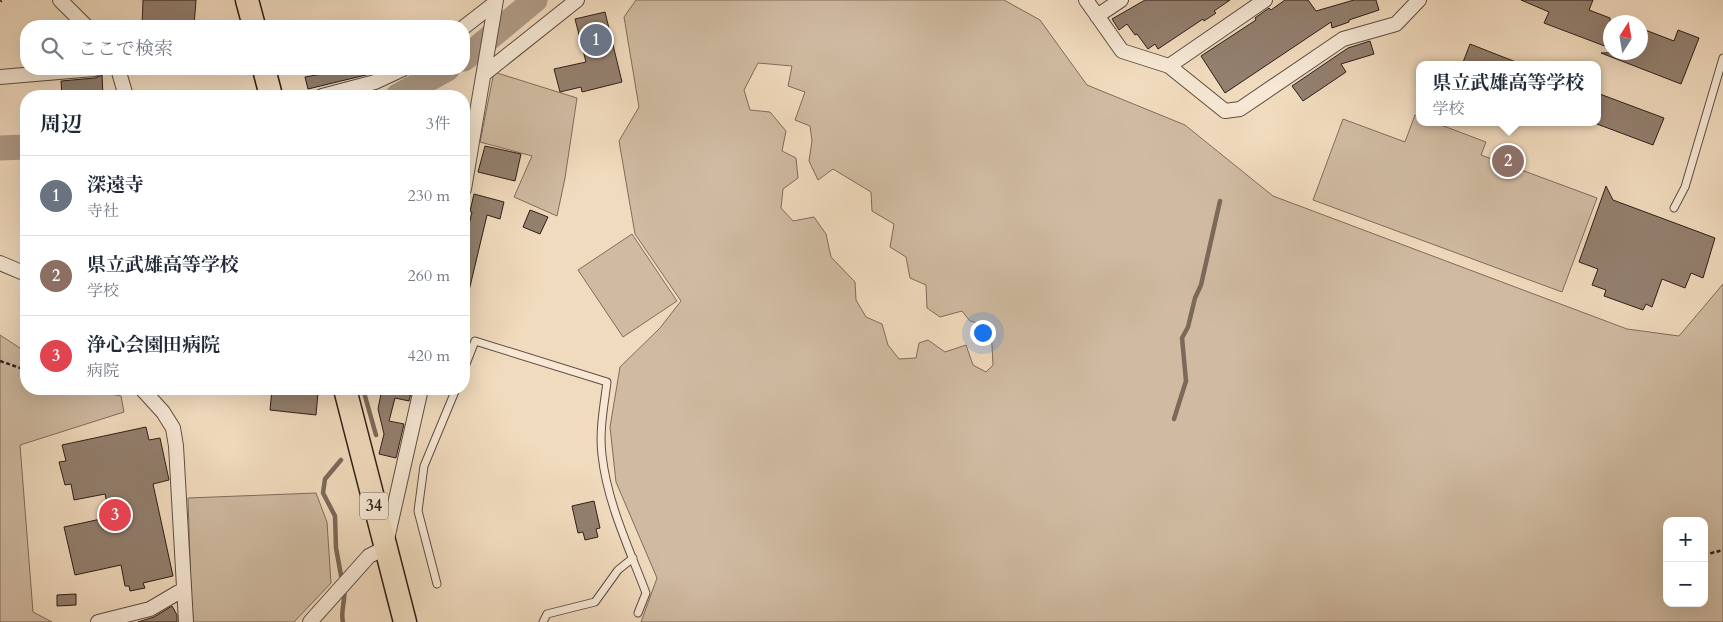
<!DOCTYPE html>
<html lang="ja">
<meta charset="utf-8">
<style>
body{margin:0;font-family:Cardo,"Noto Serif JP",serif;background:#f6f6f7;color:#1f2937}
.controls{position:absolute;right:15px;bottom:15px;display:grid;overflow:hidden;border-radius:10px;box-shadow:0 5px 20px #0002}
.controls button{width:45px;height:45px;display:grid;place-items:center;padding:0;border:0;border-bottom:1px solid #e0e1e3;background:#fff;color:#1f2937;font:25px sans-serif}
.compass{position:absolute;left:1603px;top:15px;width:45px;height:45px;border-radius:50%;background:#fff;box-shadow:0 5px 20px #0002;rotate:11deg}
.you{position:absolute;left:982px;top:332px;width:18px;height:18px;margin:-12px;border:4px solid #fff;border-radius:50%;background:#1a73e8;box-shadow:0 0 0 8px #1a73e833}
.badge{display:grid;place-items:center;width:32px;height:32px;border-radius:50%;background:#8f2418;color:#fff;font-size:16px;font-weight:700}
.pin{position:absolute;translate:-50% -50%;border:2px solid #fff;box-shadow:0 1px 5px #0006}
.popup{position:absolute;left:1416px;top:61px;width:185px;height:65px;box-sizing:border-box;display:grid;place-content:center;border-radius:10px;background:#fff;filter:drop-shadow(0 1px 4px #0005);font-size:16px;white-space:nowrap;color:#747a83}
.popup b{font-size:19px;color:#1f2937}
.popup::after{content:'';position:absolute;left:50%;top:100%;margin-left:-10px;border:10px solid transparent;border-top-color:#fff}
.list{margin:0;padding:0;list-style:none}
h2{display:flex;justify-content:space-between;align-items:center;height:65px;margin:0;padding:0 20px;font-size:21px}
h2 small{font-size:16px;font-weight:400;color:#747a83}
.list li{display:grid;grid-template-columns:32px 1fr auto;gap:15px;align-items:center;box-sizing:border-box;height:80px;padding:0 20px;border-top:1px solid #e0e1e3}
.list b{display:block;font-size:19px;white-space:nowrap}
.list p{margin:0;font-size:16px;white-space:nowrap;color:#747a83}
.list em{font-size:16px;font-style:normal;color:#747a83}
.icon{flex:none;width:28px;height:28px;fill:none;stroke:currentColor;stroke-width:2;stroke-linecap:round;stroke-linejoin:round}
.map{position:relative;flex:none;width:1723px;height:622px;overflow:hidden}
.search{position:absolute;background:#fff;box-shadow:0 5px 20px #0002;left:20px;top:20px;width:450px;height:55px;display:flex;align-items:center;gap:12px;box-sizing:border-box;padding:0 18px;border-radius:20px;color:#747a83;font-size:19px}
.panel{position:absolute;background:#fff;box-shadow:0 5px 20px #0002;left:20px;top:90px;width:450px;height:305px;border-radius:20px}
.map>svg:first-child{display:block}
.green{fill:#d0bba2;stroke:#7f6c5e;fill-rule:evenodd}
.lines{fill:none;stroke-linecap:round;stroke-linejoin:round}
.stream{stroke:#7b695a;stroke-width:4.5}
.river{stroke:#af9b86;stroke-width:25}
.building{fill:#93806f;stroke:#2e1e19}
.service-casing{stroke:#5f4d42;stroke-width:9}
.minor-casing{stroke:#5f4d42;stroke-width:16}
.trunk-casing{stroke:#2e1e19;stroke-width:25}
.path{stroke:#2e1e19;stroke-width:2.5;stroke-dasharray:4 2.5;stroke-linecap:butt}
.service{stroke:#f6e8d5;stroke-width:7}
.minor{stroke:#f6e8d5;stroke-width:14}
.trunk{stroke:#f1dbbe;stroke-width:22}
.rail{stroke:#2e1e19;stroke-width:4;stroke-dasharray:9 9;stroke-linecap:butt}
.labels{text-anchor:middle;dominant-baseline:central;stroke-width:4;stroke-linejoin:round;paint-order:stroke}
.shield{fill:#f6e8d5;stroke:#6a5b51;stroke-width:1}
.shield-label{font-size:16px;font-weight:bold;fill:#2e1e19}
</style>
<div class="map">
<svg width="1723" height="622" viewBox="0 0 1723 622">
<rect width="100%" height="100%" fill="#f1dbbe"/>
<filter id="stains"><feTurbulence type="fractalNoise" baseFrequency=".004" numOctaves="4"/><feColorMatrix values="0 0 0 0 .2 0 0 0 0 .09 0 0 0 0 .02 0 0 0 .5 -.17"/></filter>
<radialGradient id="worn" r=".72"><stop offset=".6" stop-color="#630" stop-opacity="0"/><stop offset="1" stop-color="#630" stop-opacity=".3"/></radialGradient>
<path class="green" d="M636 0H1004L1040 20 1087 85 1185 125 1273 196 1627 329 1679 336 1723 284V622H641L657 578 616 482 610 427 620 367 660 328 681 301 635 234 619 141 639 107 624 17ZM758 63 792 66 788 86 805 92 795 120 810 126 812 141 809 161 818 180 833 169 871 192 872 211 894 224 890 247 906 257 910 278 926 285 927 308 940 317 962 311 970 321 991 327 993 365 986 372 973 365 966 345 945 352 928 340 919 343 916 358 899 359 888 345 882 324 866 317 856 300 855 282 831 257 826 234 814 217 793 221 781 208 783 189 798 178 796 158 782 151 786 131 770 112 750 110 744 90ZM1667 521H1704V603H1667Z
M494 72 577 98 565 178 557 216 514 197 532 156 480 142Z
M1415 115 1419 117V122H1433L1486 142 1481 155 1597 198 1562 292 1313 200 1343 119 1405 142Z
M632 234 677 301 623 337 578 270Z
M0 335 26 352V389H83L121 396 124 412 20 445 33 612 52 622H0Z
M316 493 327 522 331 583 294 622H192L188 498Z"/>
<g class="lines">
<path class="stream" d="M405 94V96
M363 389 376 435
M1174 419 1186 381 1182 338 1188 327 1195 298 1201 285 1220 201
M341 460 325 479 323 493 335 516 336 548 342 581
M343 622C340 611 346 600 344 589"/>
<path class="river" d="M464 59 535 0
M398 96 447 69
M0 148 26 147"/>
</g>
<path class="building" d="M143 0H196L194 26H142Z
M1145 0H1230L1214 11 1216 13 1204 21 1203 19 1158 49 1155 44 1148 49 1137 34 1135 35 1127 24 1119 30 1112 19Z
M1285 0H1308L1316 11 1354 0H1376L1379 10 1349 20V22L1332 28 1331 22 1225 93 1201 56 1256 20 1255 18 1269 8 1271 10Z
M1521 0H1593L1589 10 1610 18V48L1544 23 1549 12Z
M605 12 622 82 582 92 581 87 560 92 554 69 586 62 575 19Z
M1640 28 1674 41 1678 30 1699 38 1681 84 1601 53 1640 52Z
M1370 41 1374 54 1341 64 1346 72 1303 101 1292 86 1348 48Z
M1470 44 1521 64V65H1462Z
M338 69H373L374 73 308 89 305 77 339 71Z
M102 75 103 96H62L61 81 95 78Z
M1597 93 1664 118 1653 145 1597 124Z
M485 146 521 154 515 181 478 172Z
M1606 186 1613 200 1715 238 1703 278 1691 273 1685 288 1662 279 1652 307 1646 304 1643 310 1604 296 1606 290 1592 285 1598 269 1579 262Z
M474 194 504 202 500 219 487 215 468 295H464V245L472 212 470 211Z
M530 210 548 217 540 234 523 227Z
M272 389 318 393 316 415 270 410Z
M377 389H412L409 401 395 398 389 421 404 424 396 458 379 454 384 434 378 409 381 394 377 393Z
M146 427 149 440 160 438 169 480 153 484 173 576 143 583 145 588 130 591 129 586H125L121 565 75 575 64 527 110 517 105 494 74 500 71 484 65 485 59 462 66 461 62 445Z
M594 501 600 528 596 529 598 537 585 540 583 532 578 533 572 506Z
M76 594V605L57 606V595Z
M172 606 177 615V622H138L154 617Z"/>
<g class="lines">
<defs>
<path id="service" d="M1674 208 1685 187 1723 58
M464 369 475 341 607 382C604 406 599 431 602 455 607 502 629 548 646 593L638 613
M437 584 418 511 424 466 456 389
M543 622 547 614 595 602 618 570 633 558"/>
<path id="minor" d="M60 0 86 26
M1086 0 1122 51 1169 66 1225 111 1240 109 1343 39 1396 24 1419 0
M1097 16 1121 0
M464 27 495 3
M1169 66 1265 0
M118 69 126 96
M484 74 577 0
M0 77 94 69
M322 96 375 82 403 69
M464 189 496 0
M0 263 26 274
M142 389 163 412 173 428 176 446 186 622
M98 622 150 609 184 589
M310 622 369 556 385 548 421 389"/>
<path id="trunk" d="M247 0 254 26
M264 69 271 96
M345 389 405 622"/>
</defs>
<use href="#service" class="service-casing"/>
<use href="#minor" class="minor-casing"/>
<use href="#trunk" class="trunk-casing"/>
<path class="path" d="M0 361 26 370
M1704 555 1723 550"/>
<use href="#service" class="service"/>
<use href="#minor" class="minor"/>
<use href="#trunk" class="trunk"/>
<path class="rail" d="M0 1 1 0"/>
</g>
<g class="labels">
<rect class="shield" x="360" y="492.5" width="28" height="27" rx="4"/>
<g class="shield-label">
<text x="374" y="506">34</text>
</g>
</g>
<rect width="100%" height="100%" filter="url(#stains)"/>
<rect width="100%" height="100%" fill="url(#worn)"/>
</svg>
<div class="controls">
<button>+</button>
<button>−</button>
</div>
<svg class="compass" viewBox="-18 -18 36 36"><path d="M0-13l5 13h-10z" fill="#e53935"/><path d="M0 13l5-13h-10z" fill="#747a83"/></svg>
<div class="you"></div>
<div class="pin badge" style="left:596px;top:40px;background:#6b7280">1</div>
<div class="pin badge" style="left:1508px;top:161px;background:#8d6e63">2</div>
<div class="popup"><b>県立武雄高等学校</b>学校</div>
<div class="pin badge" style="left:115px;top:515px;background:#e0444e">3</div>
<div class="search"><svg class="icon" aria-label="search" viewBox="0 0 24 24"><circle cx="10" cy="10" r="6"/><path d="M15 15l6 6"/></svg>ここで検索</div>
<section class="panel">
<h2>周辺<small>3件</small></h2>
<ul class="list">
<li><span class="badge" style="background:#6b7280">1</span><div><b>深遠寺</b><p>寺社</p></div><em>230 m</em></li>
<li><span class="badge" style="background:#8d6e63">2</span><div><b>県立武雄高等学校</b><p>学校</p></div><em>260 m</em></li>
<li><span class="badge" style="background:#e0444e">3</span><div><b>浄心会園田病院</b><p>病院</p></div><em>420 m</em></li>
</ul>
</section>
</div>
